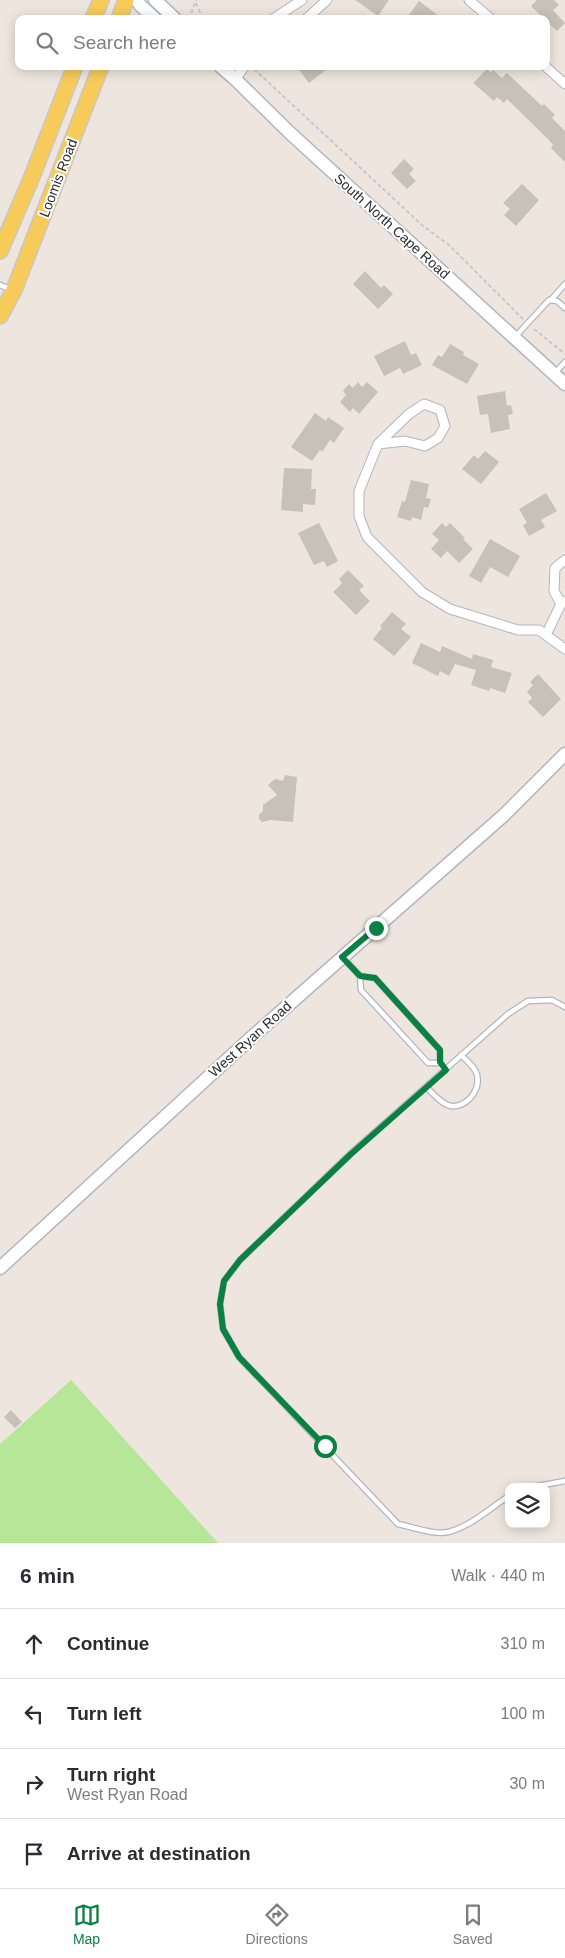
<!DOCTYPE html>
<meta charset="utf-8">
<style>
body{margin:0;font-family:Helvetica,sans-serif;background:#f7f7f7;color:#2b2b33}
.controls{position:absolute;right:15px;bottom:15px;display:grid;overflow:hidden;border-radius:10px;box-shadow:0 2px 12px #0003}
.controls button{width:45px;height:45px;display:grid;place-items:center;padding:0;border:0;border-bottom:1px solid #e1e1e2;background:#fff;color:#2b2b33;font:25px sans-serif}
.stop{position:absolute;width:15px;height:15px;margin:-11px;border:4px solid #0b8043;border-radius:50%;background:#fff}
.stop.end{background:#0b8043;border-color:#fff;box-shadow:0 1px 5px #0008}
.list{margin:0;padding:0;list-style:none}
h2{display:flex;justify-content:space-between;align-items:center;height:65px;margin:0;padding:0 20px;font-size:21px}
h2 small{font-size:16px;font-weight:400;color:#7c7c81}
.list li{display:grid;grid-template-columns:32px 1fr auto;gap:15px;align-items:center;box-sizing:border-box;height:70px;padding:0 20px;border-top:1px solid #e1e1e2}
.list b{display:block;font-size:19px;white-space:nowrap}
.list p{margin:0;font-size:16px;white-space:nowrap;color:#7c7c81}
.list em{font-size:16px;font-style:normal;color:#7c7c81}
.icon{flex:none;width:28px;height:28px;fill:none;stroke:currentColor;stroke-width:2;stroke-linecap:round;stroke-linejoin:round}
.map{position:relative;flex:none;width:565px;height:1543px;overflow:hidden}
.search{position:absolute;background:#fff;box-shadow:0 2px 12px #0003;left:15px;right:15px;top:15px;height:55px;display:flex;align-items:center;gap:12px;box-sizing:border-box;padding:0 18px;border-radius:10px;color:#7c7c81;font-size:19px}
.sheet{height:345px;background:#fff}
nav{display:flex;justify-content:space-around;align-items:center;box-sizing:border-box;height:70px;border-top:1px solid #e1e1e2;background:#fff;font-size:14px;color:#7c7c81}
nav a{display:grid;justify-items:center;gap:2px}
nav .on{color:#0b8043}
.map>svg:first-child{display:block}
.green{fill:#b6e698}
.building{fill:#c6c1b9}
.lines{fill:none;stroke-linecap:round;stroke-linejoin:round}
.lane-casing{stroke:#b2b5c0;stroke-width:7}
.street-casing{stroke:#b2b5c0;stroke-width:11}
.secondary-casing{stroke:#b2b5c0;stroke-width:15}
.primary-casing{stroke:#c8c8c8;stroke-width:18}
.path{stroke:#c8c8c8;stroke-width:2;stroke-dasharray:4 2.5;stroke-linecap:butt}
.lane{stroke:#fff;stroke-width:4.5}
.street{stroke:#fff;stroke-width:9}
.secondary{stroke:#fff;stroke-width:12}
.primary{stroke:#f7cb5a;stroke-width:15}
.route{stroke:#0b8043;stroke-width:6}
.labels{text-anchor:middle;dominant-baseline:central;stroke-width:4;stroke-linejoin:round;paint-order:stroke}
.street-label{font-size:14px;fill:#2c2c2c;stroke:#fff}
</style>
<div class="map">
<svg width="565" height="1543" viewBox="0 0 565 1543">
<rect width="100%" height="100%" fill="#eee6de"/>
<path class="green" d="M71 1380 218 1543H0V1444Z"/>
<path class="building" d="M355 0H389L378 16Z
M537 0H554L559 5 553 10 565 23 557 31 546 21V19H544L531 6Z
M419 1 443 19H414L409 15Z
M296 66H331L309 83Z
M487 69 491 73 493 70 502 78 507 73 542 106 544 104 555 115 552 118 565 131V162L551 148 553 145 549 140 507 99 504 103 497 97 494 101 473 83Z
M404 159 414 169 409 174 416 181 407 189 391 173Z
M522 184 539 200 516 226 504 215 510 209 503 203Z
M365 271 381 288 384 285 393 294 378 309 353 284Z
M405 341 411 355 416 353 422 365 403 374 400 368 384 376 374 356Z
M450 344 464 352 463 355 479 364 467 384 432 365 438 355 442 357Z
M358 382 362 387 367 382 378 392 359 414 353 408 350 412 340 402 346 395 343 391 349 384 353 388Z
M505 391 507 406 511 405 513 414 508 415 510 429 491 433 488 414 480 415 477 396Z
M315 413 326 421 328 417 344 428 334 443 330 440 322 452 320 450 312 461 291 447Z
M485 451 499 462 481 484 462 469 474 455 478 459Z
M284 468 312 469 311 489H316L315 505 303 504V512L281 510Z
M411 480 429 484 426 498 431 499 428 508 424 507 421 520 412 517 411 521 397 517 402 501 405 502Z
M546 493 557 511 541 520 545 527 529 536 523 525 527 523 519 509Z
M319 523 338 561 327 567 324 561 314 565 298 533Z
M442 523 446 527 450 523 465 538 463 539 473 549 459 563 447 551 441 558 431 549 439 540 432 534Z
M490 539 520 556 508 577 490 567 481 583 469 576Z
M348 570 364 586 359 590 370 601 356 615 333 592 342 583 339 579Z
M392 612 406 624 401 629 411 637 394 656 373 639 382 628 380 626Z
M421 643 440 652 442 646 472 659 473 654 493 660 491 667 512 673 505 693 490 688 489 691 471 685 476 670 455 664 449 676 440 671 438 676 412 663Z
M538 674 561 699 543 717 528 702 532 698 527 692 533 685 530 682Z
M285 775 297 777 293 822 270 820 262 822 259 819V815L263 811V805L277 795 268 785 275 779 283 781Z
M11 1410 22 1422 15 1428 4 1417Z"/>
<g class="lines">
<defs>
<path id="lane" d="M0 285 10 289
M551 300 565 284
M515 337 549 300 557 301 565 308
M555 373 565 362
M343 958 360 976 361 990 428 1063H440V1050L375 978 360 976
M426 1087C433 1093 442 1105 451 1106 469 1108 484 1085 475 1070 472 1065 466 1060 461 1055
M532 1487 565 1481
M509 1496C490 1508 470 1527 448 1532 433 1535 413 1527 398 1524L239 1357 223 1329 220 1304 224 1281 240 1260 351 1153 508 1014 528 1001 552 1000 565 1007"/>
<path id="street" d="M469 0 491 19
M273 19 302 0
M306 19 327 0
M545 66 565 84
M235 79 245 66
M378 444 405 441 425 446 438 438 445 426 440 410 424 404 409 414 378 444 359 491V516L367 537 422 592 450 609 518 630H539L565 649
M561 604 554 591 555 568 565 560
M546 635 561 604 565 601"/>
<path id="secondary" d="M137 0 140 5 155 19
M155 0 175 19
M220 66 235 79 290 133 565 384
M0 1268 252 1037 504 815 565 754"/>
<path id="primary" d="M93 19 101 0
M119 19 126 0
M0 251 31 179 75 66
M0 316 14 290 101 66"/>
</defs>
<use href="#lane" class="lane-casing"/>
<use href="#street" class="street-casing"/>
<use href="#secondary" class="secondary-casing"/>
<use href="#primary" class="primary-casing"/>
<path class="path" d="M196 3 203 19
M189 19 196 0
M254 69 422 225 449 245 523 319
M534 329 565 354"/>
<use href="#lane" class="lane"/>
<use href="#street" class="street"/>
<use href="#secondary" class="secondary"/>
<use href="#primary" class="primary"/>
</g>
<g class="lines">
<path class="route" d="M325 1446 239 1357 223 1329 220 1304 224 1281 240 1260 351 1154 446 1070 440 1062V1050L375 978 360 976 342 957 376 928"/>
</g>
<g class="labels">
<g class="street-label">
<text transform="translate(58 178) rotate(-69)">Loomis Road</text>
<text transform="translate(392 226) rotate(42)">South North Cape Road</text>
<text transform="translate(250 1039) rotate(-42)">West Ryan Road</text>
</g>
</g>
</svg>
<div class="controls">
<button><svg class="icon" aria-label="layers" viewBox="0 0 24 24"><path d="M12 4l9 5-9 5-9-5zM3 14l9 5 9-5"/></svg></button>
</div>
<div class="stop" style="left:325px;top:1446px"></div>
<div class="stop end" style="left:376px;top:928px"></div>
<div class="search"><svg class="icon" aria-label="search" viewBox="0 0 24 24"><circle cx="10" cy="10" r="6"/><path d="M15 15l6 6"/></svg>Search here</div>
</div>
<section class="sheet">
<h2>6 min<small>Walk · 440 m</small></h2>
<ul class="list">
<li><svg class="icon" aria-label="ahead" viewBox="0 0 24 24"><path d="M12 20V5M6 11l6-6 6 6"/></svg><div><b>Continue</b></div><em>310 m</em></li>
<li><svg class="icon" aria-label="left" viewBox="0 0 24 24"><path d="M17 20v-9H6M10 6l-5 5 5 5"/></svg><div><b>Turn left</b></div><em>100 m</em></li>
<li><svg class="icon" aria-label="right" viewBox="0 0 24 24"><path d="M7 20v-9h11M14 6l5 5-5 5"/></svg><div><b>Turn right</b><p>West Ryan Road</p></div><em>30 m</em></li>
<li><svg class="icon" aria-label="arrive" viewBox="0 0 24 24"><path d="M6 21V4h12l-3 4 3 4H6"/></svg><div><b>Arrive at destination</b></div></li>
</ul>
</section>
<nav>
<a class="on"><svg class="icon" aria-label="map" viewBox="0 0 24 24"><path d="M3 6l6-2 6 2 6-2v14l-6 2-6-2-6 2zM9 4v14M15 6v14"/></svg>Map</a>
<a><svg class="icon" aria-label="directions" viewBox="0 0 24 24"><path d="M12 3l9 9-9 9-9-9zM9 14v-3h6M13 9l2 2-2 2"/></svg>Directions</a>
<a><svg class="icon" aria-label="saved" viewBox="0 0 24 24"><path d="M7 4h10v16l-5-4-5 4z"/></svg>Saved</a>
</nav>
